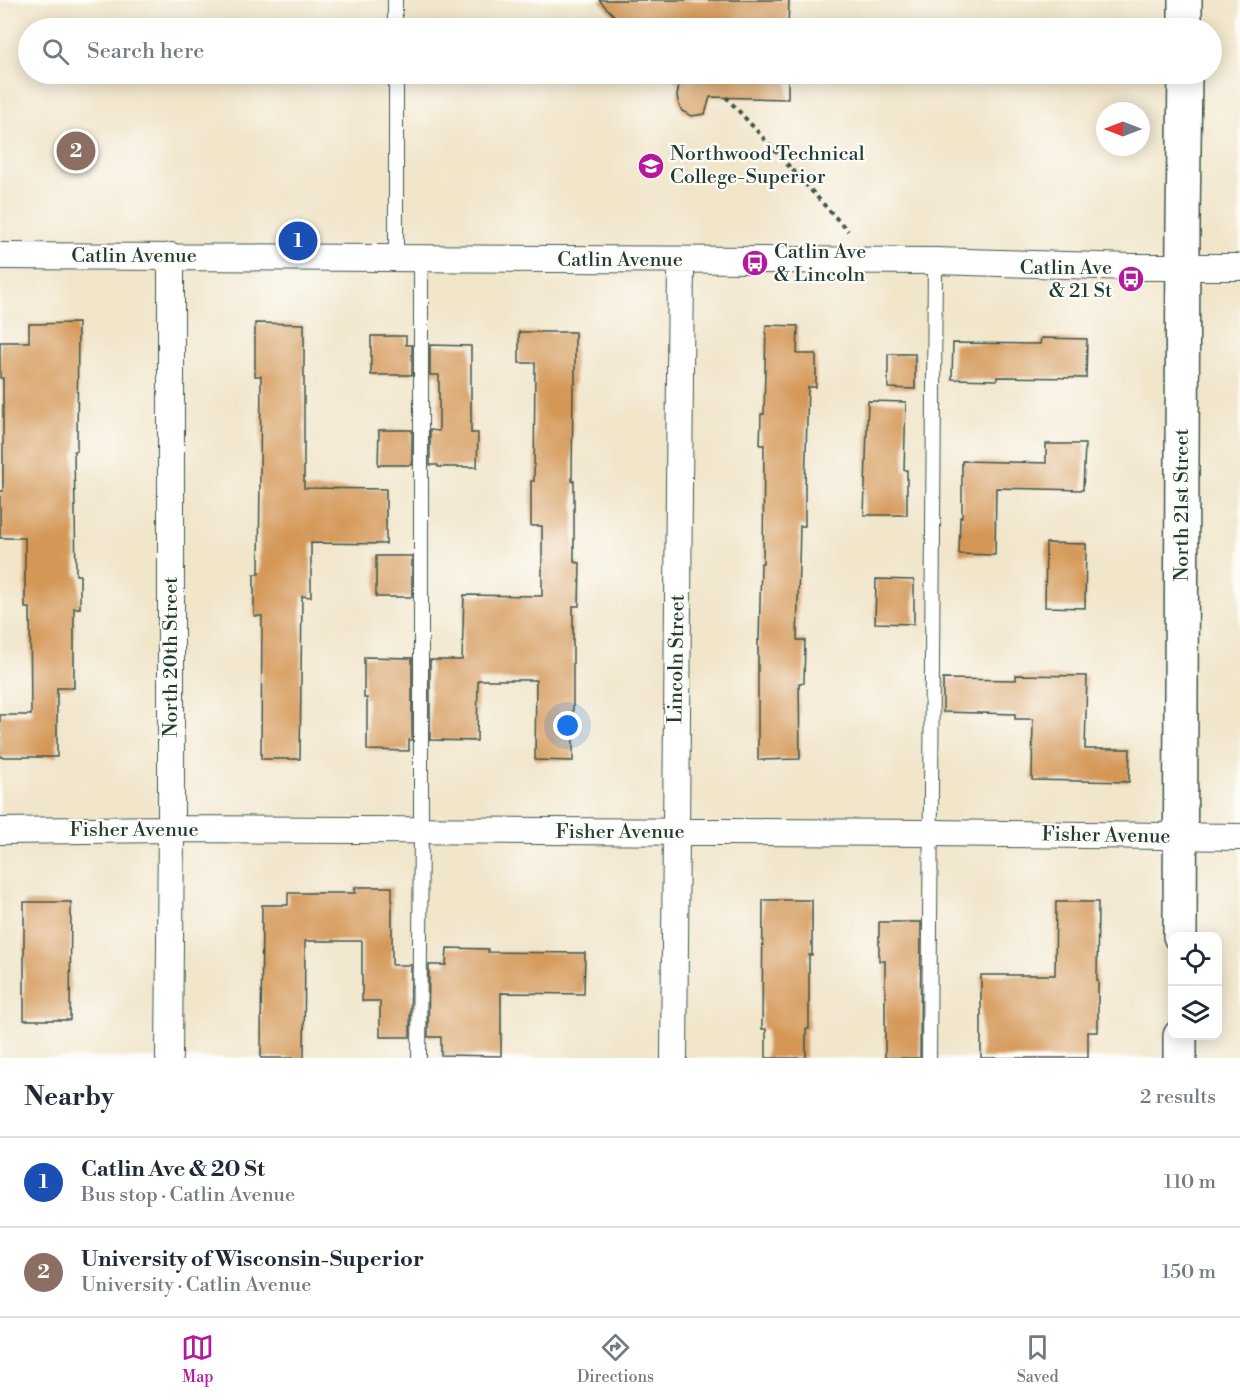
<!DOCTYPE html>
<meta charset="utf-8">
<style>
body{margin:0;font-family:"Libre Bodoni",serif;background:#f6f6f7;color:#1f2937}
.controls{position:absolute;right:18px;bottom:18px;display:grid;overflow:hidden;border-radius:12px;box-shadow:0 3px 15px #0003}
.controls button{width:54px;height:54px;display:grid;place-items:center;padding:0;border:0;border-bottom:2px solid #e0e1e3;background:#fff;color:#1f2937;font:30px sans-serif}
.compass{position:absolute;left:1096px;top:102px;width:54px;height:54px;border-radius:50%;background:#fff;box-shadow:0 3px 15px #0003;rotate:270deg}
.you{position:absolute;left:568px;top:726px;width:21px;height:21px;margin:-15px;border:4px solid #fff;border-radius:50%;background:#1a73e8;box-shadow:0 0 0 9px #1a73e833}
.badge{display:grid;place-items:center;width:39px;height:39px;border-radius:50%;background:#b5179e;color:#fff;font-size:20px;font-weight:700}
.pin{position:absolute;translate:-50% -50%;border:3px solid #fff;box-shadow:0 2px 6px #0006}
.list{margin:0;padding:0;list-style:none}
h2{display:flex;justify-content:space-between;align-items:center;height:78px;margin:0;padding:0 24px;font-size:26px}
h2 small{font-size:20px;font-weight:400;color:#747a83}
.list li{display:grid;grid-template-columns:39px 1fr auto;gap:18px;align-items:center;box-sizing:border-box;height:90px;padding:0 24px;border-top:2px solid #e0e1e3}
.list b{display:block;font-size:22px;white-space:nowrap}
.list p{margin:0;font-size:20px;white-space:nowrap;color:#747a83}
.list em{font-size:20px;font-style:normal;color:#747a83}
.icon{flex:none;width:33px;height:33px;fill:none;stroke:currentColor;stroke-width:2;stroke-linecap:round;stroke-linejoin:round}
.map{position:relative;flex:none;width:1240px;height:1058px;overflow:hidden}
.search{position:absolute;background:#fff;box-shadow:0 3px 15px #0003;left:18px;right:18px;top:18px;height:66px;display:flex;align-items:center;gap:15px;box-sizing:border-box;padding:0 21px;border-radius:33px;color:#747a83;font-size:22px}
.sheet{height:258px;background:#fff}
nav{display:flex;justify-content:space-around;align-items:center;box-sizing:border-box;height:84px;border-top:2px solid #e0e1e3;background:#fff;font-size:16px;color:#747a83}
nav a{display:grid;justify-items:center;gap:3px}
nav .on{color:#b5179e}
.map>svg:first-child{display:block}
.building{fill:#d49756}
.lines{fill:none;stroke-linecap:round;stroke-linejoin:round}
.service-casing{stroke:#3e564a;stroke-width:16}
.minor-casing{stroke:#3e564a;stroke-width:28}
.tertiary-casing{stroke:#3e564a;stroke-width:36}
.path{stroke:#3e564a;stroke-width:4;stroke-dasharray:4.5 4.5;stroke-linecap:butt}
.service{stroke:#fff;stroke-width:14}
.minor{stroke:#fff;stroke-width:26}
.tertiary{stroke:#fff;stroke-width:33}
.labels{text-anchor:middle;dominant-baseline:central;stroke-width:4.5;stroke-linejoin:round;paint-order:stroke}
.poi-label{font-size:20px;fill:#1f3d34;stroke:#fdfcf7;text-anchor:start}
.street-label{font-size:20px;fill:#1f3d34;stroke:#fdfcf7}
</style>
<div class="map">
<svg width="1240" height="1058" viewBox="0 0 1240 1058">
<rect width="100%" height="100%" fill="#fdfcf7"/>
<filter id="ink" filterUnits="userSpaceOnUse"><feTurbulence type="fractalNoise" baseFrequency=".0167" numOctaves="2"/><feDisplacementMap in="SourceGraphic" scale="12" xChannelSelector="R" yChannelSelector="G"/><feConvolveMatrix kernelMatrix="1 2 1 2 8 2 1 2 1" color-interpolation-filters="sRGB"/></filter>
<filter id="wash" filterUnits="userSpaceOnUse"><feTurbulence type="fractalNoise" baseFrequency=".008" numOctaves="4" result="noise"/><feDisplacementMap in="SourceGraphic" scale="24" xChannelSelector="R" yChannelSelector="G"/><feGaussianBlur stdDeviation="1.35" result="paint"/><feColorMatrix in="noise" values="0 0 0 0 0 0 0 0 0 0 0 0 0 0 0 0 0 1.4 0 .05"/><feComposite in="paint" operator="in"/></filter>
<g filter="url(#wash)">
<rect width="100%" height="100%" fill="#f1e5ca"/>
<g id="blocks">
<path class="building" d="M599 0H789L788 28H626Z
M668 74H788V99L710 97 705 114 691 116 682 111 678 102 677 95 679 85Z
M78 323 77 451H74L76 575H80V608H74V688H57V757H0V715H31L30 608H25V538H0V491H3V378H0V342H29V324Z
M255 323 304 324V488L386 489V544L311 543V597L302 596 300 759H261L262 616H254V574H259L261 376H255Z
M766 325 798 326 797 354H816V387H808L805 486V526H800L797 640H805L804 683H799L800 759 758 760V640H759L761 563H763L764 445H760L761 414H764Z
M519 332H575V384H573L572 481H574V562L580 563 579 606H573V761L535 760 536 680H478L477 741 430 740V660H462L464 595 542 596V526H531V481H534L535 363H519Z
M371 336H406V345H412V375H371Z
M1041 338 1087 339 1086 378 997 377V380L952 379 953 343 1040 344Z
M430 345 471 346V433H478L477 467H438V465H430V430L439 431V375H430Z
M888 354H915V389L888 388Z
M868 401 906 402 904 470H907V515H864Z
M379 430H412V465H378Z
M1046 444H1085L1083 490 996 488 995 555 959 554 960 517H962V461L1046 463Z
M1046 543 1086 544 1085 608 1045 607Z
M376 556H412V597H376Z
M876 579 914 580V624L875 623Z
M364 657 412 658V740H409V751L367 750V698H364Z
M1016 675 1087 676 1085 749H1130L1129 782 1032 780 1033 719H1015V714L943 712V679L1016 680Z
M355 887H392V965H411L410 1037H380V1001H362V941H305L304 1058H261L262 905H288V893H355Z
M763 900H812V955H809V1029H806V1058H766V1029H762Z
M24 902H71L70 1020H24Z
M1056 902H1098L1097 981H1098V1032H1088V1058H981V975H1055Z
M879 922H921L920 1058H885V961H879Z
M447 948 488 949V952L585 953 584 994 501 993V1056L441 1055V1037H428L429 965H446Z"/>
</g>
</g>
<g filter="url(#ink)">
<use href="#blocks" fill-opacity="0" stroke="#3e564a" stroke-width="1.5"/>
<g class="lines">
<defs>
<path id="service" d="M395 0V28
M396 74V258
M419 1058 421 831V258
M929 1058 935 261"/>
<path id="minor" d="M0 256 935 261 1131 267H1240
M0 831 171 829 932 833 1240 837
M169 1058 171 829V256
M674 1058 681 260"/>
<path id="tertiary" d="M1185 0V28
M1180 936 1183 220 1185 74
M1180 1058V1036"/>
</defs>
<use href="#service" class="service-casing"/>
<use href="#minor" class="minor-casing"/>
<use href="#tertiary" class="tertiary-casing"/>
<path class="path" d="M726 97 848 231"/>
<use href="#service" class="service"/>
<use href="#minor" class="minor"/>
<use href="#tertiary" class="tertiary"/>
</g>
</g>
<defs>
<symbol id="university-disc" viewBox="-11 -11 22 22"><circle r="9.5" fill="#b5179e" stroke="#fdfcf7"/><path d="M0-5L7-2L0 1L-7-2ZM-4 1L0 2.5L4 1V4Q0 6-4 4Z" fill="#fff"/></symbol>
<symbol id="bus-disc" viewBox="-11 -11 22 22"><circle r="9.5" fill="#b5179e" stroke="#fdfcf7"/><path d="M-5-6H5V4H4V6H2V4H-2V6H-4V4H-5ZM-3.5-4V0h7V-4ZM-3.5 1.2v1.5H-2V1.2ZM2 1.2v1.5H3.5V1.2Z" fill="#fff"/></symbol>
</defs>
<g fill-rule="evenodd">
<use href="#university-disc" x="636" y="151" width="30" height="30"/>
<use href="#bus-disc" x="740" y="248" width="30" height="30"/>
<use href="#bus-disc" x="1116" y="264" width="30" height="30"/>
</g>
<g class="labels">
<g class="poi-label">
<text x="670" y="154">Northwood Technical<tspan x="670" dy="23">College-Superior</tspan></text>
<text x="774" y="252">Catlin Ave<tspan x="774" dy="23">&amp; Lincoln</tspan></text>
<text x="1112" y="268" text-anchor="end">Catlin Ave<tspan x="1112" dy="23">&amp; 21 St</tspan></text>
</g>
<g class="street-label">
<text x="134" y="256">Catlin Avenue</text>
<text x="620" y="260">Catlin Avenue</text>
<text transform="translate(1182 505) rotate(-90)">North 21st Street</text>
<text transform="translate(171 657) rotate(-90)">North 20th Street</text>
<text transform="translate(677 659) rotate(-89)">Lincoln Street</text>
<text x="134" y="830">Fisher Avenue</text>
<text x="620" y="832">Fisher Avenue</text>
<text transform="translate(1106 836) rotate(1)">Fisher Avenue</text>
</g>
</g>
</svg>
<div class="controls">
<button><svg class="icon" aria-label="locate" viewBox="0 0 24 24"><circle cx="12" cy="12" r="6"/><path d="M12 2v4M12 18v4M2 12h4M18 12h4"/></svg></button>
<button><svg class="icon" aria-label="layers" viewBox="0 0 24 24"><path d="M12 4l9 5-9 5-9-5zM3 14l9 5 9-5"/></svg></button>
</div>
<svg class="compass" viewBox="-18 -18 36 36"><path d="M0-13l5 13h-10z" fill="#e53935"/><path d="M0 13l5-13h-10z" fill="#747a83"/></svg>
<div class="you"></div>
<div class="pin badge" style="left:298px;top:241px;background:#1a4fb4">1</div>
<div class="pin badge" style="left:76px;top:151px;background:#8d6e63">2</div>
<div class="search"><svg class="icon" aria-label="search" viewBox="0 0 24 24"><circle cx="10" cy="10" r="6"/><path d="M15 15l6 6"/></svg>Search here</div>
</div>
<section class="sheet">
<h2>Nearby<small>2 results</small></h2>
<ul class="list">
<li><span class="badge" style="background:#1a4fb4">1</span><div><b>Catlin Ave &amp; 20 St</b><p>Bus stop · Catlin Avenue</p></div><em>110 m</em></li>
<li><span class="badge" style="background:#8d6e63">2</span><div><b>University of Wisconsin-Superior</b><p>University · Catlin Avenue</p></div><em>150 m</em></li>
</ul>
</section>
<nav>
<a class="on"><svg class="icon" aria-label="map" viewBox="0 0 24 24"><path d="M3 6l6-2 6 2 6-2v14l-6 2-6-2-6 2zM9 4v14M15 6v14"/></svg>Map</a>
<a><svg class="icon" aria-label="directions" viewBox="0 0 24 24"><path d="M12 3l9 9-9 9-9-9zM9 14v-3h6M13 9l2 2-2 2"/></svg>Directions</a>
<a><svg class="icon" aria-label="saved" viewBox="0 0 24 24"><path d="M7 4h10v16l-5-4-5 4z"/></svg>Saved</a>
</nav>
